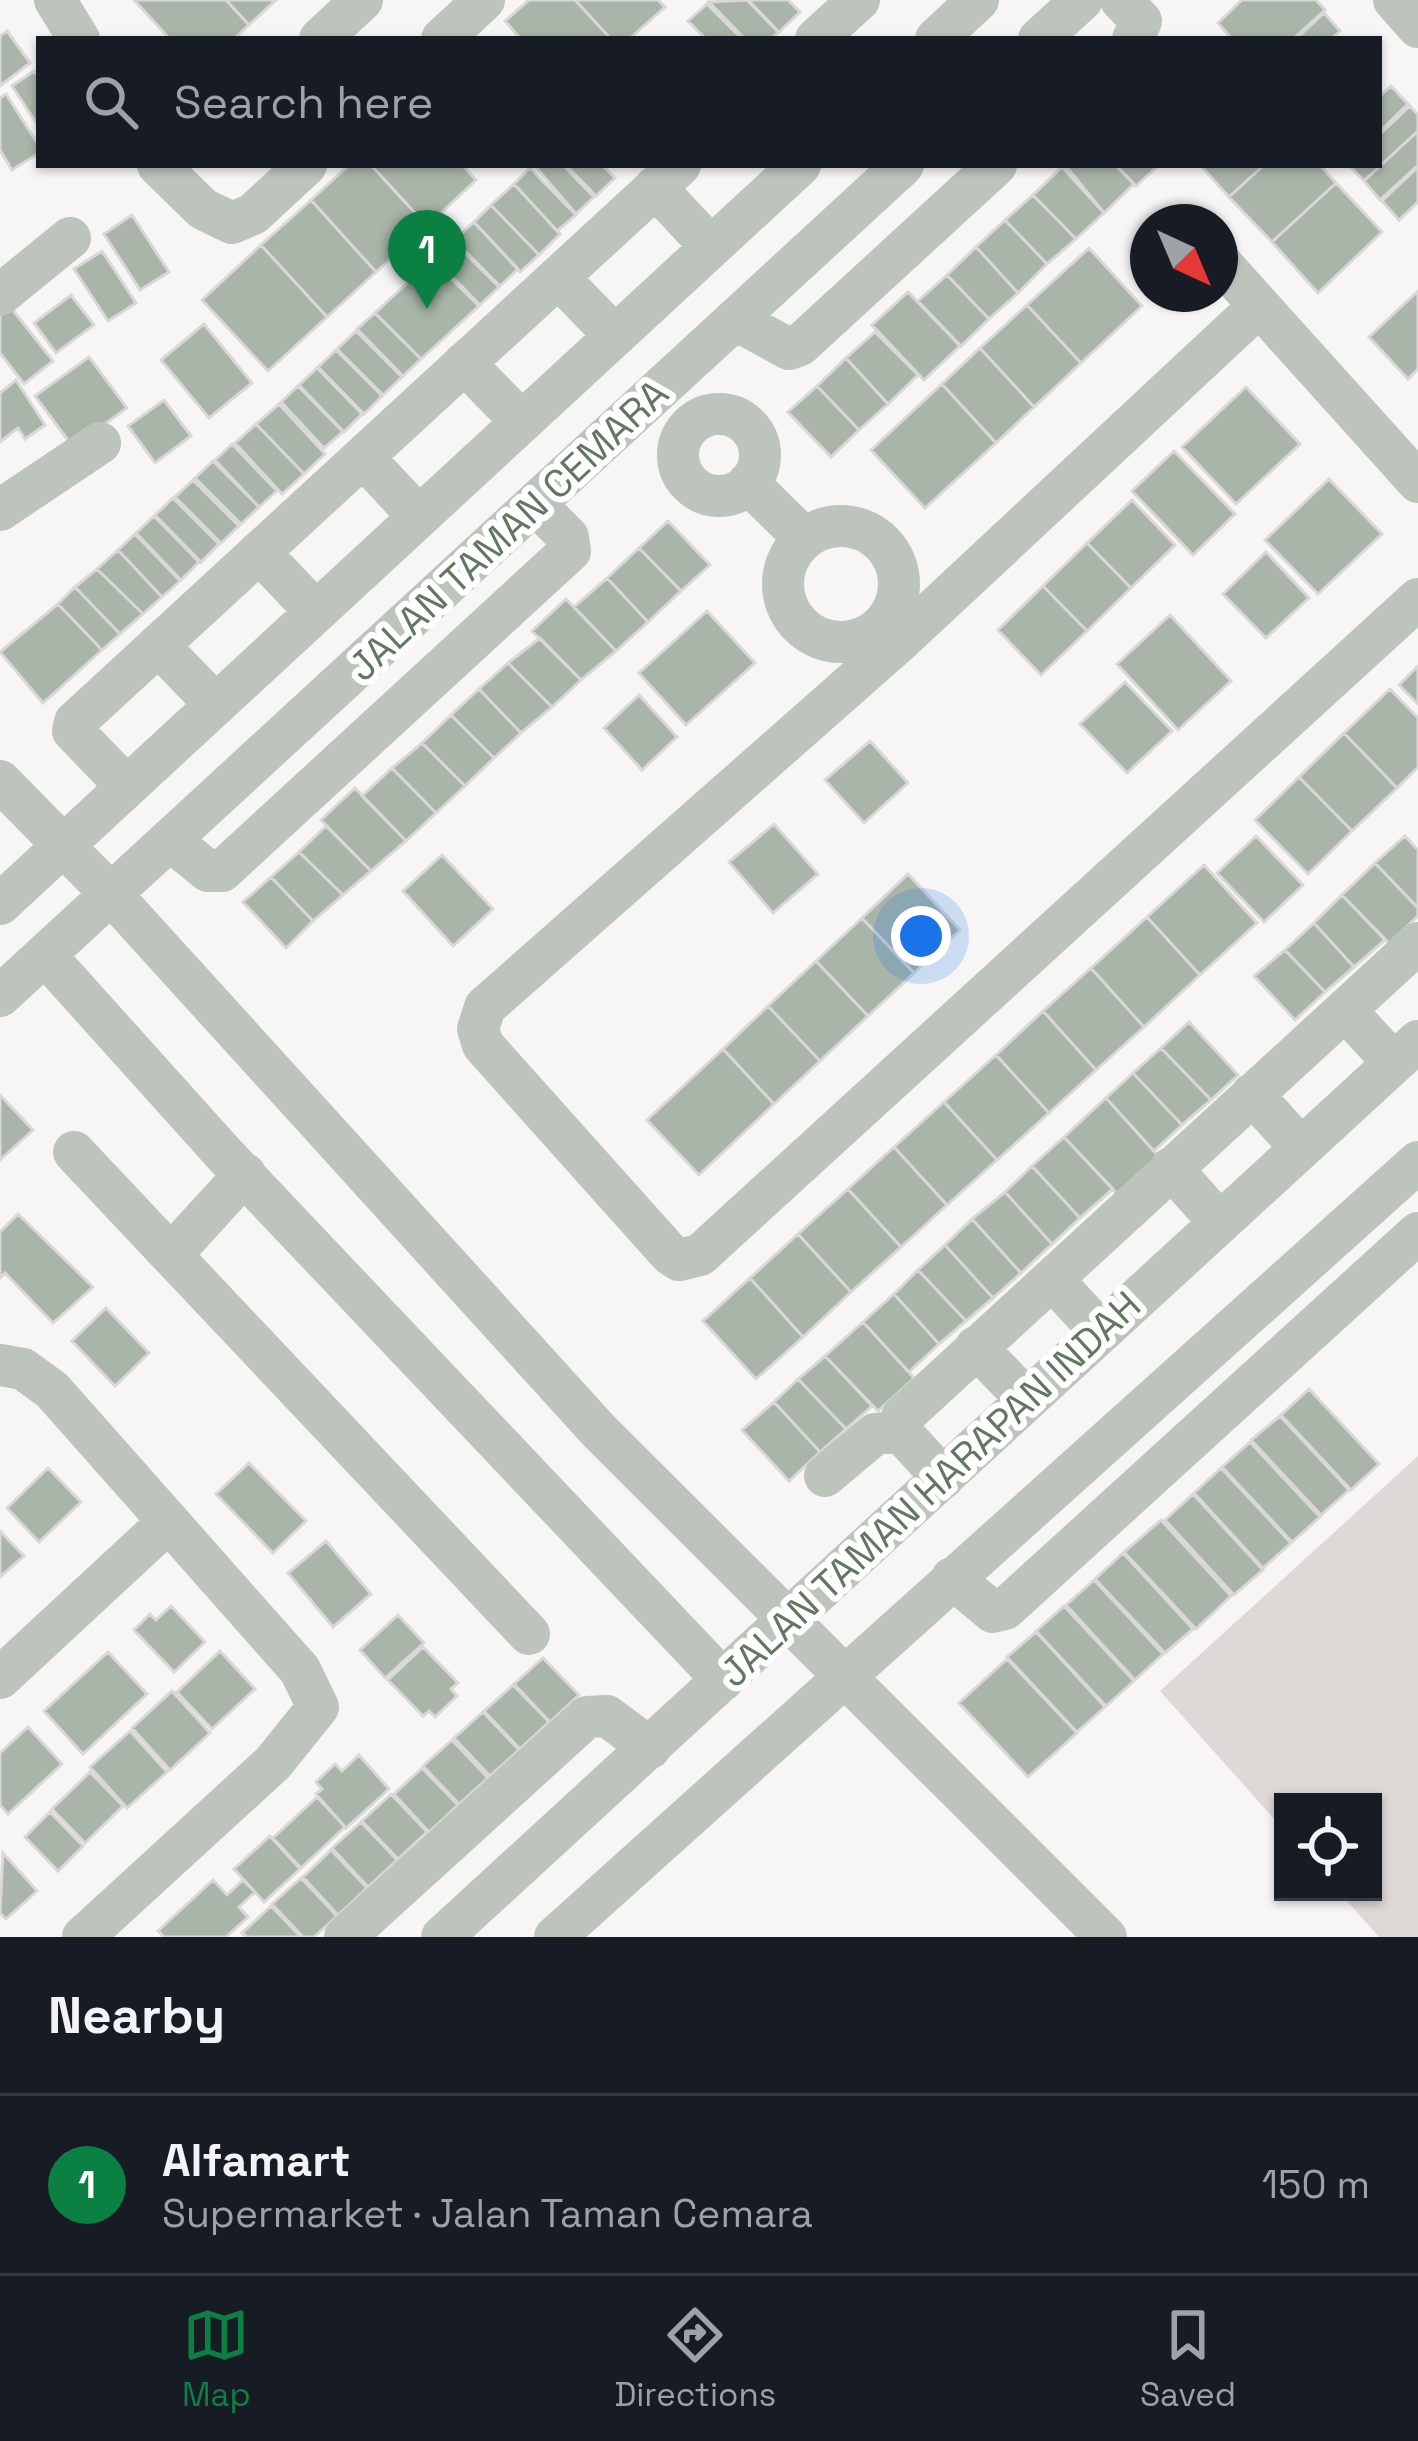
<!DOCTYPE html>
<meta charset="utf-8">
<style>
body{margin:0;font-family:"Space Grotesk",sans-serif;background:#242831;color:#f1f3f6}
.controls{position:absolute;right:36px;bottom:36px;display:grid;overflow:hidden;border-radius:0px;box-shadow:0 3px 9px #0004}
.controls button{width:108px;height:108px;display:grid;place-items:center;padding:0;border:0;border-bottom:3px solid #363941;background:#171b24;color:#f1f3f6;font:60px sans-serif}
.compass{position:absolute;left:1130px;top:204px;width:108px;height:108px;border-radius:50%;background:#171b24;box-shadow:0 3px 9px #0004;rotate:136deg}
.you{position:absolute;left:921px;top:936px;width:42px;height:42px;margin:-30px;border:9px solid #fff;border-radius:50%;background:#1a73e8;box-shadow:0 0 0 18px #1a73e833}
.badge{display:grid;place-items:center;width:78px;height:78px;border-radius:50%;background:#0b8043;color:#fff;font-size:39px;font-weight:700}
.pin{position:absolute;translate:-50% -99px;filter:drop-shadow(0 3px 6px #0008)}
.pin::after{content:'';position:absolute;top:63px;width:42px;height:36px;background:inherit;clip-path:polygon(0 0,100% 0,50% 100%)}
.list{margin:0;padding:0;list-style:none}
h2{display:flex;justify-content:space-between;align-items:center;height:156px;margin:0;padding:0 48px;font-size:51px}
h2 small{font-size:39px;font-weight:400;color:#9ea1a6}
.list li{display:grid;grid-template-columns:78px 1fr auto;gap:36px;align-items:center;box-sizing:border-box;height:180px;padding:0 48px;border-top:3px solid #363941}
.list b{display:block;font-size:45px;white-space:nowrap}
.list p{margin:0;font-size:39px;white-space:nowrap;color:#9ea1a6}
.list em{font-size:39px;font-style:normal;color:#9ea1a6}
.icon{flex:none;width:66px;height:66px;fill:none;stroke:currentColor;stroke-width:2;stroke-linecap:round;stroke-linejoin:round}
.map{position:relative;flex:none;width:1418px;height:1937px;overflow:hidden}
.search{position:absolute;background:#171b24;box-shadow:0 3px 9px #0004;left:36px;right:36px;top:36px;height:132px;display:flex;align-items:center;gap:30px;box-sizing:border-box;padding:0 42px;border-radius:0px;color:#9ea1a6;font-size:45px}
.sheet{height:336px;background:#171b24}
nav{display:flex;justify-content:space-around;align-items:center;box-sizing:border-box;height:168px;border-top:3px solid #363941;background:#171b24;font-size:33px;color:#9ea1a6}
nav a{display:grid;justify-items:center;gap:6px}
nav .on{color:#0b8043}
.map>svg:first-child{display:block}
.green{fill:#ded8d6}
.building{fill:#a9b5a8;stroke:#d9d7d8;stroke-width:3}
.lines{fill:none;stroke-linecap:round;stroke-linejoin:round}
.minor{stroke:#bcc4bc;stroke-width:42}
.labels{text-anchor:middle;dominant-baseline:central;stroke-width:12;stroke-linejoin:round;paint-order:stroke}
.street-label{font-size:39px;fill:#607860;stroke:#fff}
</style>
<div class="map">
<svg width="1418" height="1937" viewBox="0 0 1418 1937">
<rect width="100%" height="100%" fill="#f8f5f6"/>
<path class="green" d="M1418 1456V1937H1379L1339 1892H1373V1802H1283V1829L1160 1691Z"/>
<path class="building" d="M134 0H226L249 25 234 39H170Z
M226 0H276L249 25Z
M529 0H575L611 39H521L505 21Z
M575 0H658L665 7 629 39H611Z
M747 0 778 32 771 39H745L709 2Z
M748 0H788L800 12 779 32Z
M1242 0H1316L1325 10 1293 39H1232L1218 23Z
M707 4 742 39H706L688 21Z
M1324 13 1340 31 1331 39H1296Z
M7 31 30 63 0 86V36Z
M34 71 39 78V127L12 86Z
M1391 86 1408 104 1379 132V97Z
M6 94 39 146V153L12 170 0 150V98Z
M1410 106 1418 115V131L1364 181 1349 165H1379V135Z
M1418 131V165L1380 200 1364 181Z
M349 165H371L427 226 376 272 311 200Z
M371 165H462L476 180 427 226Z
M534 165H563L594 197 576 214Z
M566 165H602L615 178 596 196Z
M1065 165H1115L1134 184 1104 213Z
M1116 165H1159L1136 186Z
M1200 165H1264L1229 197Z
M1264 165H1320L1336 183 1272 242 1229 197Z
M1062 167 1104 213 1076 239 1033 195Z
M1418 167V202L1399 220 1382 201Z
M530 168 576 215 557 231 514 184Z
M1336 183 1382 232 1318 293 1272 242Z
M514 184 560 234 539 255 491 205Z
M1033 195 1076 239 1047 264 1005 220Z
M311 200 376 272 327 317 261 245Z
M491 205 539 255 520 272 474 222Z
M132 215 169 272 140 290 104 234Z
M1005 220 1047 264 1018 293 976 247Z
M474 222 518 269 500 286 454 240Z
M453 241 499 287 480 305 435 259Z
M261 245 327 317 268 371 202 300Z
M976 247 1018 293 989 319 947 275Z
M1089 248 1142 306 1081 363 1027 305Z
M102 251 136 303 108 321 74 269Z
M432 260 479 306 421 359 375 313Z
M947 275 989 319 961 346 918 301Z
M1418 291V369L1408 379 1369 337Z
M908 292 960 346 924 380 872 325Z
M71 295 94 325 56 353 34 323Z
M8 304 53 361 24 384 0 353V310Z
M1027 305 1081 363 1034 407 980 348Z
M375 313 421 359 403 376 357 329Z
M204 324 252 383 209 418 161 360Z
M356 331 402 377 383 395 337 349Z
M875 332 918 375 888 404 846 358Z
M980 348 1034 407 996 443 942 384Z
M336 350 382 396 364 414 318 367Z
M89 357 127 408 73 447 35 396Z
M846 358 888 404 859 430 817 386Z
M317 368 362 414 344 432 299 385Z
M16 380 45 425 25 439 18 428 0 442V393Z
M942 384 996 443 925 508 871 450Z
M298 386 343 432 324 448 281 402Z
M817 386 859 430 831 457 788 412Z
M1246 387 1300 444 1236 504 1182 447Z
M164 400 191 436 155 463 128 426Z
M279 404 325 454 304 474 256 424Z
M256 424 304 474 282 494 235 443Z
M232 444 277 491 259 507 215 460Z
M1174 451 1235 514 1193 555 1132 491Z
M213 461 259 507 241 524 195 478Z
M1329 479 1382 534 1318 594 1265 540Z
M193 480 239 526 221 543 175 497Z
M173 498 219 544 201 562 155 515Z
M1132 500 1175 545 1131 588 1087 543Z
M154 516 199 562 181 580 136 533Z
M668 521 710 565 681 591 639 548Z
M135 534 180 581 162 597 118 550Z
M1087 543 1131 588 1087 631 1043 586Z
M639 548 681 591 648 622 607 578Z
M118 550 162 597 143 614 97 569Z
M1266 552 1309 598 1266 638 1223 594Z
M97 569 143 614 120 634 75 587Z
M607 578 648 622 616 651 574 607Z
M1043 586 1087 631 1041 675 998 630Z
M75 587 120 634 102 650 58 604Z
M566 599 616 651 581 680 532 631Z
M58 604 102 650 43 703 0 652Z
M707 611 755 663 686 725 639 673Z
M1170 615 1231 681 1178 730 1117 664Z
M540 638 581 680 552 707 508 663Z
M508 663 552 707 521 733 479 689Z
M1418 666V704L1399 685Z
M1125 682 1172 731 1127 773 1080 724Z
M479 689 521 733 494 758 451 715Z
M1390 689 1418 718V767L1397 788 1344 733Z
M639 695 677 737 642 770 604 728Z
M451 715 494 758 465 786 422 743Z
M1344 733 1397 788 1352 831 1299 777Z
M870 741 908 783 864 823 825 780Z
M422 743 465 786 436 813 392 768Z
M392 768 436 813 406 841 362 796Z
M1299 777 1352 831 1308 874 1255 820Z
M355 788 406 841 371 871 321 820Z
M774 824 818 874 773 913 729 862Z
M326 826 371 871 343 895 299 852Z
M1256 836 1303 885 1264 922 1217 873Z
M1405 836 1418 850V908L1375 863Z
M299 852 343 895 313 921 271 877Z
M442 855 493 909 453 946 403 891Z
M1375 863 1418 908V916L1389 943 1342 895Z
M1204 865 1257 923 1200 975 1147 917Z
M908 874 960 930 914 973 862 918Z
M271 877 313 921 286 948 243 902Z
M1342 895 1385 940 1354 967 1314 923Z
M1147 917 1200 975 1144 1027 1091 968Z
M862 918 914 973 868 1016 816 961Z
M1314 923 1354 967 1325 992 1285 950Z
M1285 950 1325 992 1295 1020 1254 976Z
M816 961 868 1016 820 1061 768 1006Z
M1091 968 1144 1027 1096 1070 1043 1011Z
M768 1006 820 1061 774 1104 723 1049Z
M1043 1011 1096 1070 1049 1113 996 1055Z
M1189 1022 1238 1075 1211 1100 1161 1048Z
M1161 1048 1211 1100 1182 1125 1133 1073Z
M723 1049 774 1104 699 1175 647 1120Z
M996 1055 1049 1113 997 1160 944 1102Z
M1133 1073 1182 1125 1154 1151 1106 1098Z
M0 1095 33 1130 0 1160Z
M1106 1098 1159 1157 1117 1194 1064 1137Z
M944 1102 997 1160 947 1205 894 1147Z
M1064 1137 1113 1189 1080 1218 1032 1166Z
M894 1147 947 1205 901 1247 848 1189Z
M1032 1166 1080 1218 1052 1244 1005 1192Z
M848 1189 901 1247 851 1292 798 1234Z
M1005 1192 1052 1244 1021 1273 972 1219Z
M18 1214 93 1287 53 1323 5 1273 0 1278V1232Z
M972 1219 1021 1273 993 1298 945 1245Z
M798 1234 851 1292 803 1337 750 1278Z
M945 1245 993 1298 966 1321 918 1270Z
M918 1270 966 1321 939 1344 894 1294Z
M750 1278 803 1337 756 1379 703 1321Z
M894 1294 939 1344 909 1372 863 1322Z
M106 1308 149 1353 115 1386 72 1341Z
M863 1322 914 1378 878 1411 825 1356Z
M825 1356 872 1406 846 1429 798 1379Z
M798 1379 846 1429 820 1452 774 1402Z
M1309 1389 1379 1464 1351 1490 1281 1415Z
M774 1402 820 1452 789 1481 742 1430Z
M1280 1416 1349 1490 1321 1515 1251 1440Z
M1250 1442 1320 1517 1292 1542 1222 1467Z
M249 1463 306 1521 273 1553 216 1494Z
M48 1468 81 1502 39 1542 7 1508Z
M1221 1468 1291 1543 1263 1568 1194 1493Z
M1193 1494 1263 1570 1234 1595 1165 1520Z
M1161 1520 1231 1596 1196 1629 1124 1552Z
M0 1531 24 1556 0 1577Z
M326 1541 371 1594 333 1627 288 1573Z
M1123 1553 1193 1629 1165 1653 1095 1579Z
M1094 1580 1163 1654 1135 1680 1066 1605Z
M171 1606 205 1642 174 1672 134 1630 150 1614 156 1620Z
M1064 1606 1134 1681 1106 1706 1036 1631Z
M398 1615 424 1643 385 1678 360 1650Z
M1036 1632 1105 1707 1077 1732 1007 1657Z
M423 1647 458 1683 451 1689 457 1696 435 1717 429 1711 423 1716 388 1680Z
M220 1651 255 1689 212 1729 177 1692Z
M108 1652 147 1694 83 1754 44 1711Z
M543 1658 579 1695 550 1722 514 1684Z
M1007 1659 1077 1733 1028 1777 959 1703Z
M513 1685 549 1722 520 1749 484 1711Z
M172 1691 210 1733 170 1770 132 1728Z
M483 1712 519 1750 490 1776 454 1738Z
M28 1727 62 1764 8 1814 0 1805V1753Z
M130 1731 167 1772 127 1808 90 1767Z
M452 1740 488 1778 459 1804 423 1766Z
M359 1755 389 1789 346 1828 316 1794 322 1789 316 1782 335 1764 342 1771Z
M422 1768 458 1805 429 1832 394 1794Z
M90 1772 123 1806 85 1843 52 1809Z
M391 1794 427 1832 398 1859 362 1821Z
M317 1797 345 1827 301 1868 273 1838Z
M50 1812 83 1846 58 1871 25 1837Z
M361 1822 397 1860 368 1887 332 1848Z
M270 1836 300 1869 264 1902 234 1869Z
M331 1850 367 1888 338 1915 303 1877Z
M3 1853 37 1891 6 1919 0 1913Z
M301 1878 337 1916 314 1937H303L272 1904Z
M213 1880 227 1895 243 1880 255 1892 239 1907 248 1917 226 1937H164L158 1931Z
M271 1906 301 1937H247L242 1933Z"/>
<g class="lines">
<path class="minor" d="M55 0 79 39
M1121 0 1141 21 1133 39
M1394 0 1418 27
M320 39 362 0
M442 39 484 0
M816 39 859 0
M936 39 978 0
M1039 39 1082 0
M158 165 203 209 232 223 253 214 306 165
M655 187 711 247
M1220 262 1418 482
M558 277 615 336
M0 295 70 238
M1258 307 900 641 485 1007 478 1029 483 1045 670 1254 679 1260 700 1255 1418 599
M736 320 789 349 800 345 996 165
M464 363 522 422
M678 455a41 41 0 1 1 82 0a41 41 0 1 1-82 0Z
M363 457 419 517
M748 483 804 538
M0 510 100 443
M783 584a58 58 0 1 1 116 0a58 58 0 1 1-116 0Z
M259 552 316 612
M158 645 216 705
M0 781 111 894 599 1431 1106 1937
M127 787 73 731 75 722 680 165
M170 840 208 871H222L570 551 568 537 535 504
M0 904 800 165
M45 955 224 1154 723 1680
M0 996 903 165
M1345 1010 1394 1063
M1252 1094 1301 1148
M74 1152 171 1255
M1171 1168 1220 1223
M245 1174 171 1255 529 1634
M1052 1279 1101 1332
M976 1347 1027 1400
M0 1365 23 1369 52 1390 300 1670 318 1707 273 1763 83 1937
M825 1476 875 1434 900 1431
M943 1478 900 1431 902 1417 1418 943
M952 1578 993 1612 1005 1609 1418 1233
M0 1678 166 1524
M345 1937 587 1717 607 1716 650 1748
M442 1937 1418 1041
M555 1937 1418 1162"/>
</g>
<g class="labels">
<g class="street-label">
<text transform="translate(508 530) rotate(-43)">JALAN TAMAN CEMARA</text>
<text transform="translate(930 1489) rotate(-43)">JALAN TAMAN HARAPAN INDAH</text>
</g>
</g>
</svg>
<div class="controls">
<button><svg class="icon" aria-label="locate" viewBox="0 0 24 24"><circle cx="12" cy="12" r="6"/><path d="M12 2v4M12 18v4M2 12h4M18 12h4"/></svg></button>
</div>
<svg class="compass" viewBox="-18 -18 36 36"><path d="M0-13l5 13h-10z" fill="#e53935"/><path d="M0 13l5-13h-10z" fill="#9ea1a6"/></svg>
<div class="you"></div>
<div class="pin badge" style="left:427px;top:309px">1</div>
<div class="search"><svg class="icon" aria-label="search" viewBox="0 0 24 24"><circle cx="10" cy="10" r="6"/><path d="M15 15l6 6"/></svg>Search here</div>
</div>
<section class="sheet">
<h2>Nearby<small></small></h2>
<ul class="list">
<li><span class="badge">1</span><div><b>Alfamart</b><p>Supermarket · Jalan Taman Cemara</p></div><em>150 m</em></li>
</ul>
</section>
<nav>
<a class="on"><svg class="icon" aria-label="map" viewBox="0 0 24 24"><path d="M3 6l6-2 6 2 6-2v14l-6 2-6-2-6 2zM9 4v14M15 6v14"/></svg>Map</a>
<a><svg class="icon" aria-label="directions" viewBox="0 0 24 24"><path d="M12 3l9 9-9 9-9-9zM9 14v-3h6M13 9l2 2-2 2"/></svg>Directions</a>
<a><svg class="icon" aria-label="saved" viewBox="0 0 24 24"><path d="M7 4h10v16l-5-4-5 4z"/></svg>Saved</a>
</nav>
